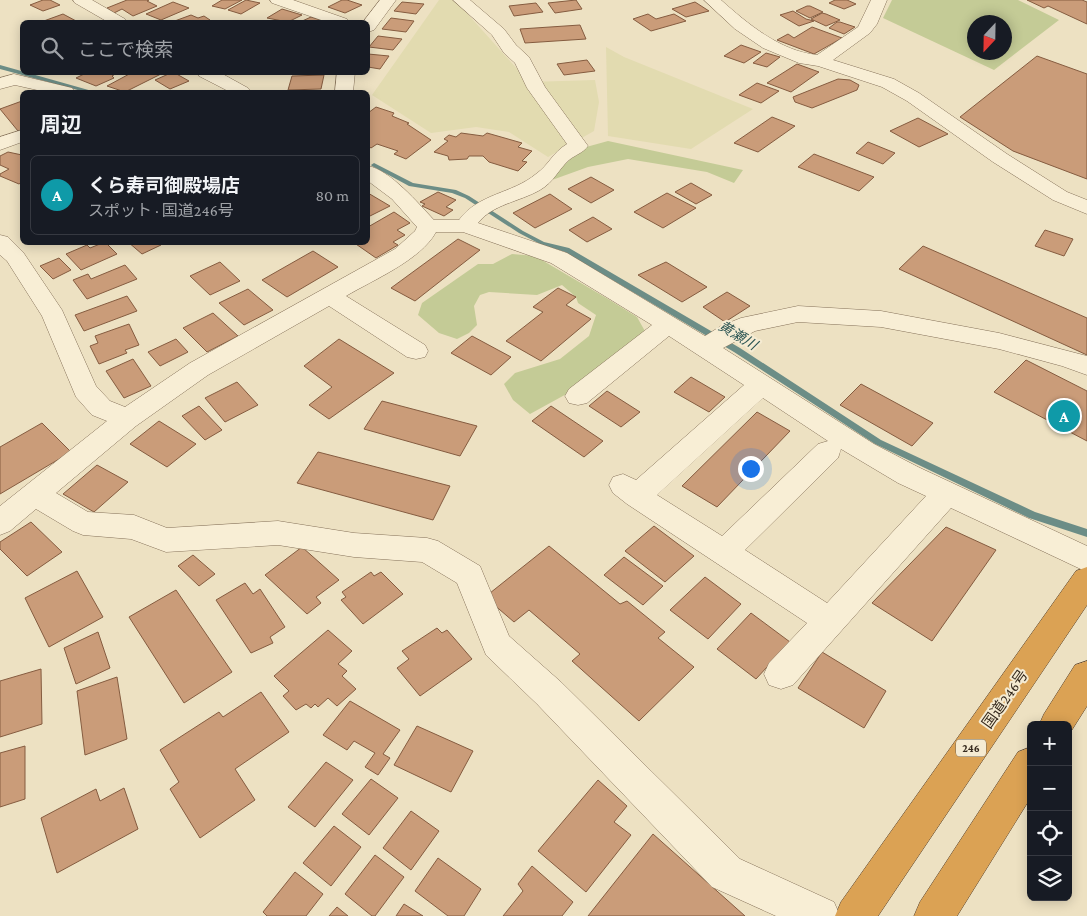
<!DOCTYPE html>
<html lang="ja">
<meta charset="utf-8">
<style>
body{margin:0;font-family:"Crimson Pro","Noto Sans JP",serif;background:#242831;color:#f1f3f6}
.controls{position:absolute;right:15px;bottom:15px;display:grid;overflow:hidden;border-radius:8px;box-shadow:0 2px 12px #0003}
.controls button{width:45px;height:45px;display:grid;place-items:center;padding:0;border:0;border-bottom:1px solid #363941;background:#171b24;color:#f1f3f6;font:25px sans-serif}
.compass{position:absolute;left:967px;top:15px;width:45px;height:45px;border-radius:50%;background:#171b24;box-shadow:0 2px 12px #0003;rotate:202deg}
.you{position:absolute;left:750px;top:468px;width:18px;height:18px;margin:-12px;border:4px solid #fff;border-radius:50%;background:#1a73e8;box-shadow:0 0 0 8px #1a73e833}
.badge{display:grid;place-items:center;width:32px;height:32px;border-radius:50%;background:#d93025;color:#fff;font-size:16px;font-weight:700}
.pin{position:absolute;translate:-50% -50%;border:2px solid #fff;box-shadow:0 1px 5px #0006}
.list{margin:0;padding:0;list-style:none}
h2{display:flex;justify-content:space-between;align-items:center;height:65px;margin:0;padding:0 20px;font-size:21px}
h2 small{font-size:16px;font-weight:400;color:#9ea1a6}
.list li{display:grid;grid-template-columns:32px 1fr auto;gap:15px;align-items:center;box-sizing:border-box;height:80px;margin:0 10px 10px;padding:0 10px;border:1px solid #363941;border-radius:8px}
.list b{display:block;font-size:19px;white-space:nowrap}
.list p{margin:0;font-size:16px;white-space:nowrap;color:#9ea1a6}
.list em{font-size:16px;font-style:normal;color:#9ea1a6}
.icon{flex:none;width:28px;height:28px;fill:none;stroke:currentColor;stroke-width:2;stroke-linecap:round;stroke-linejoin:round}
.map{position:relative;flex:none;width:1087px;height:916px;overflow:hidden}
.search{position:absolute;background:#171b24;box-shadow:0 2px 12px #0003;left:20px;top:20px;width:350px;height:55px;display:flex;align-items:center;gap:12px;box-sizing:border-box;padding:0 18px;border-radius:8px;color:#9ea1a6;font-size:19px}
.panel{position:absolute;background:#171b24;box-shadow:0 2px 12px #0003;left:20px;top:90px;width:350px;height:155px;border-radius:8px}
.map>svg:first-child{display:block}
.farmland{fill:#e2dbb0}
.green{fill:#c4cb96;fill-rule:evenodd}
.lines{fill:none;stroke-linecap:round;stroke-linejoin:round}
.stream{fill:#6c8d86;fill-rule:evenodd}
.building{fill:#ca9c79;stroke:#855c40}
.minor-casing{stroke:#86725a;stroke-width:1}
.highway-casing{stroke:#54402e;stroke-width:1}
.minor{fill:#f8eed5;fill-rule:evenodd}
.highway{fill:#dba254;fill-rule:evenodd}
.labels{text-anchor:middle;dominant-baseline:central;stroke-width:4;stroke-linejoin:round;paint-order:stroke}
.shield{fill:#f5ebd2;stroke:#6f6454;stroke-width:1}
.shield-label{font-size:11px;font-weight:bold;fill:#362a1e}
.water-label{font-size:14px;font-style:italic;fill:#2d5654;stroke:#f5ebd2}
.near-street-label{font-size:15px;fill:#362a1e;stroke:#f5ebd2}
</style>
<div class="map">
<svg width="1087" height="916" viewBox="0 0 1087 916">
<rect width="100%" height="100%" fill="#ede1c2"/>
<path class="farmland" d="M439 0H455L529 82 595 80 599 102 594 131 548 157 509 132 476 127 431 133 372 95Z
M606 47 624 57 753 109 691 149 608 136Z"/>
<path class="green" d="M892 0H1018L1059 20 994 70 883 18ZM974 22H1004V52H974Z
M608 141 743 170 734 183 707 172 628 159 588 167 552 180 564 160 579 149Z
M512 254 535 256 608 299 637 317 646 333 592 380 530 414 513 400 504 384 515 373 560 359 589 336 596 315 578 303 576 297 562 285 537 295 489 292 480 295 474 306 477 325 469 333 457 339 439 333 418 315 422 303 478 264H493Z"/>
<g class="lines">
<path class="stream" d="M0 65 92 91 93 92H85L0 69Z
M374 163 413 183 456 190 469 196 523 231 544 242 569 248 740 348 881 440 1035 512 1087 529V537L1029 518 875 444 734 352 565 252 540 244 519 233 465 198 452 193 409 186 372 166 371 165Z"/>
</g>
<path class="building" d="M43 0H50L60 5 43 11 30 5Z
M127 0H149L147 1 157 6 133 16 122 9 114 13 107 8Z
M222 0H242L225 9 212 6Z
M246 0 260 3 241 14 228 10Z
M342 0H347L362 5 345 13 328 7Z
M576 0 582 9 555 13 548 3Z
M835 0H847L856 4 844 9 829 3Z
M1027 0H1082L1087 2V24L1048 6 1044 8Z
M173 2 189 8 161 20 146 14Z
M402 2 424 4 416 14 394 11Z
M695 2 709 11 686 17 672 9Z
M536 3 543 12 514 16 509 6Z
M807 6H810L823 12 810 18 796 11Z
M282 9 302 15 288 22 267 18Z
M793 11 806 19 814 21 799 26 780 15Z
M822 13 826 14 840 20 826 26 811 19Z
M63 14 78 22H41Z
M648 14 656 19 674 14 686 21 651 31 633 19Z
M191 15 198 18 204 16 210 20 204 22H172Z
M311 17 327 22H300Z
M391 18 414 21 406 32 382 29Z
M837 22H840L855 27 844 34 829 28Z
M580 25 586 39 525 43 520 29Z
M812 27 842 38 814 54 777 40 788 34 794 38Z
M378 36 402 39 393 50 369 47Z
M741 45 761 52 744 63 724 56Z
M766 53 780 57 767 67 753 63Z
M368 54 389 56 380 69 368 67Z
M1037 56 1087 74V179L1013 151 960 117Z
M587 60 595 71 564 75 557 64Z
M797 64 819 72 791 92 767 83Z
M88 72H115L117 73 112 76 114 78 96 86 76 78Z
M133 72H165L125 92 107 86Z
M173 72 189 81 170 89 155 80Z
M324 75 321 89 288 90 292 76Z
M838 79 850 80 859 85 857 90 812 108 795 102 793 97Z
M757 83 779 91 761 103 739 95Z
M22 101V130L18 131 0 109Z
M376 107 394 113 392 116 409 123 407 124 431 140 406 159 394 154 398 151 377 144 371 148 368 146V113Z
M772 117 795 126 758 152 734 143Z
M918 118 948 134 919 147 890 131Z
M461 133 483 136 487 133 522 143 518 147 532 151 522 161 527 162 518 171 489 162 483 156H469L467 159 449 160 448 156 434 152 448 141 444 139 449 135 456 137Z
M868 142 895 153 883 164 856 153Z
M8 152 22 155V182L19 184 0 176V174L9 169 0 165V156Z
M814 154 874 177 859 191 798 167Z
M591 177 614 190 591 203 568 189Z
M691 183 712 195 696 204 675 192Z
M438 192 456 200 446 207 453 210 444 216 422 206 425 204 420 202Z
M368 193 390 206 368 217Z
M667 193 696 208 663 228 634 212Z
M550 194 572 209 535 228 513 213Z
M394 212 410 223 397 230 405 235 393 242 398 245 376 258 353 242H368V227Z
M593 217 612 229 587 242 569 230Z
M1045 230 1073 239 1064 256 1035 246Z
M458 239 480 250 415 301 391 288Z
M105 242 117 254 81 270 66 254 87 245 90 248Z
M128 242H158L161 245 142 254Z
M923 246 1087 318V355L899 269Z
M313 251 338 267 287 297 262 280Z
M59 258 71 270 53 279 40 266Z
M220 262 240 281 210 295 190 276Z
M666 262 707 287 682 302 638 275Z
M125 265 137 279 87 299 73 280 88 274 91 279Z
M558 288 576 297 566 305 591 319 541 361 506 341 543 312 533 307Z
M248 289 273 310 244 325 219 303Z
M727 292 750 306 725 322 703 307Z
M127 296 137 311 84 331 75 315Z
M213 313 238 336 207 352 183 328Z
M129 324 139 345 125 350 127 353 99 364 90 346 98 343 95 336Z
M472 336 511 357 491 375 451 353Z
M176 339 188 352 160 366 148 352Z
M339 339 394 373 329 419 309 405 332 387 304 366Z
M133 359 151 386 124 398 106 371Z
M1026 360 1087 391V441L994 392Z
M691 377 725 397 709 412 674 392Z
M237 382 258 405 225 422 205 398Z
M861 384 933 423 912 446 840 405Z
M607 391 640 412 621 427 589 406Z
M382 401 477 426 460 456 364 429Z
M199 406 222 430 205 440 182 416Z
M551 406 603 441 584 457 532 421Z
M757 412 790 431 717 507 682 486Z
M159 421 196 444 167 467 130 444Z
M42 423 71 452 0 494V447Z
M318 452 450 486 433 520 297 483Z
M97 465 128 482 94 512 63 494Z
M31 522 62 552 27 576 0 549V542Z
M654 526 694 556 665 582 625 551Z
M946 527 996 550 932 641 872 603Z
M549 546 620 604 627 601 665 632 658 638 694 667 639 721 572 661 580 654 529 610 514 622 485 597Z
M302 547 339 580 316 597 321 603 307 614 265 575Z
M193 555 215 574 199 586 178 566Z
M624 557 663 586 643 605 604 575Z
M77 571 103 617 49 647 25 598Z
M371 572 374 576 381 572 403 594 363 624 341 600 346 597 342 592Z
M705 577 741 604 708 639 670 610Z
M245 583 253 594 260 589 285 627 270 637 273 643 251 653 216 600Z
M176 590 232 672 184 703 129 617Z
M751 613 790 642 756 679 717 649Z
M437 628 442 633 447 630 472 659 420 696 397 668 409 659 402 651Z
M328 630 352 651 338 664 347 671 342 676 356 689 337 706 328 698 318 707 315 704 311 708 306 704 296 710 283 696 289 691 274 676Z
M98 632 110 668 76 684 64 648Z
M822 652 886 691 864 728 798 688Z
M41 669 42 724 0 737V681Z
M117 677 127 739 85 755 77 691Z
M261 692 289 732 235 769 255 800 200 838 170 789 179 782 160 750 219 712 223 717Z
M350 701 400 730 383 754 390 758 378 775 365 767 375 753 354 741 347 750 323 735Z
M417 726 473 751 451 792 394 765Z
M25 746V799L0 807V753Z
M326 762 353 780 315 827 288 807Z
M371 779 398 798 369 835 342 814Z
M598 780 627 806 614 822 631 835 586 892 538 851Z
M124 788 138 829 57 873 41 818 96 789 100 801Z
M411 811 439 831 411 870 383 848Z
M334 826 361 847 331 886 303 863Z
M653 834 745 916H588Z
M375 855 404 877 375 916H372L345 894Z
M438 858 481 889 464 916H448L415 891Z
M532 866 573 902 562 916H503L523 891 518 884Z
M295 872 323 894 306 916H267L263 912Z
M404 904 423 916H396Z
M337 907 348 916H329Z"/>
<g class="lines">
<defs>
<path id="minor" d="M73 0H92L125 19 127 22H108L75 3Z
M270 0H293L347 19 349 22H327L272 3Z
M380 0H396L374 30 368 32V22H363Z
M453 0H470L504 29 516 45 529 57 545 87 588 146C583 153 575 155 569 160 558 170 554 182 540 190 519 202 493 204 478 223L567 253 705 336 721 326 741 318 798 306 881 311 999 333 1087 356V375L1062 366 999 349 881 327 798 322 755 331 723 348 874 444 918 467 1087 546V572L951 508 793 685 781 689 769 685 764 674 769 663 807 623 627 504 613 493 609 485 613 477 623 474 636 480 744 385 669 336 587 403 578 405 569 403 565 396 569 389 652 325 551 263 463 232H436C421 260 373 280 346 296L425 345 428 351 425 357 416 359 407 357 329 306 208 375 136 426 56 493 88 512 134 515 167 528 278 521 354 533 427 538 438 541 480 566 509 636 561 682 740 859 834 902 840 916H776L712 887 537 704 486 655 457 583 422 562 354 557 278 545 166 552 131 539 83 535 73 531 36 509 10 531 0 535V506L107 421 92 415 76 397 42 316 7 261 0 255V235L8 237 23 252 62 310 96 386 110 401 125 407 190 363 395 249 415 231 417 227 392 199 368 181V166C390 170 418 203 434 220H459C479 193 512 194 536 174 549 165 552 153 567 144L527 88 515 63 504 53 492 35ZM763 398 828 441 818 444 722 536 657 495ZM841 449 898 483 926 496 827 603 745 550 838 458Z
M704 0H721C748 24 780 51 817 55L858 27 871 0H887L877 24 870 33 833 60 894 79 919 93 1007 154 1067 192 1087 200V214L1053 200 993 162 907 101 882 87 818 66 799 63 763 48 735 29Z
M197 72H219L248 88 251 92H230L199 76Z
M337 72H355L353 92H335Z
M14 74 72 88 75 92H46L15 85 0 89V78Z
M22 130V142L0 150V137Z"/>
<path id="highway" d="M1087 567V605L878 916H835L841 902 1076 571Z
M1087 661V706L1068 736V725H1039L1044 714 1075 665Z
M1031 747V797L957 916H914L920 902 1018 752Z"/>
</defs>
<use href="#minor" class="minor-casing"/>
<use href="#highway" class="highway-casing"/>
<use href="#minor" class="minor"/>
<use href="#highway" class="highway"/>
</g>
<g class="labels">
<rect class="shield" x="956" y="739.5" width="30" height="17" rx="4"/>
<g class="shield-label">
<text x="971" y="748">246</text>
</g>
<g class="water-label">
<text transform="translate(738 335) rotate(31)">黄瀬川</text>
</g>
<g class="near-street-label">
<text transform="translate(1005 699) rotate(-55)">国道246号</text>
</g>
</g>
</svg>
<div class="controls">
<button>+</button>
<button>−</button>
<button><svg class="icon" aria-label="locate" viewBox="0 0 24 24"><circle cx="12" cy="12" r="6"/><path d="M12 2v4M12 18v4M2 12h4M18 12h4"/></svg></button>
<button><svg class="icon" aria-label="layers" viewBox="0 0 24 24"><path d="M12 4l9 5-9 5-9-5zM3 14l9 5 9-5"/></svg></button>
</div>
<svg class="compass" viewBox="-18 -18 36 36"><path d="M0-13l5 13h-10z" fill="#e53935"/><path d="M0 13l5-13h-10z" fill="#9ea1a6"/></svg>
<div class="you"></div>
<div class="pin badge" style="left:1064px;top:416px;background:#0f9aa8">A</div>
<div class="search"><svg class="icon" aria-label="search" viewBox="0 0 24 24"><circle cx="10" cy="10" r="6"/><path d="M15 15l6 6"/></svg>ここで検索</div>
<section class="panel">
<h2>周辺<small></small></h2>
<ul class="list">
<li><span class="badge" style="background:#0f9aa8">A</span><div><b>くら寿司御殿場店</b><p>スポット · 国道246号</p></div><em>80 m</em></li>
</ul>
</section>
</div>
